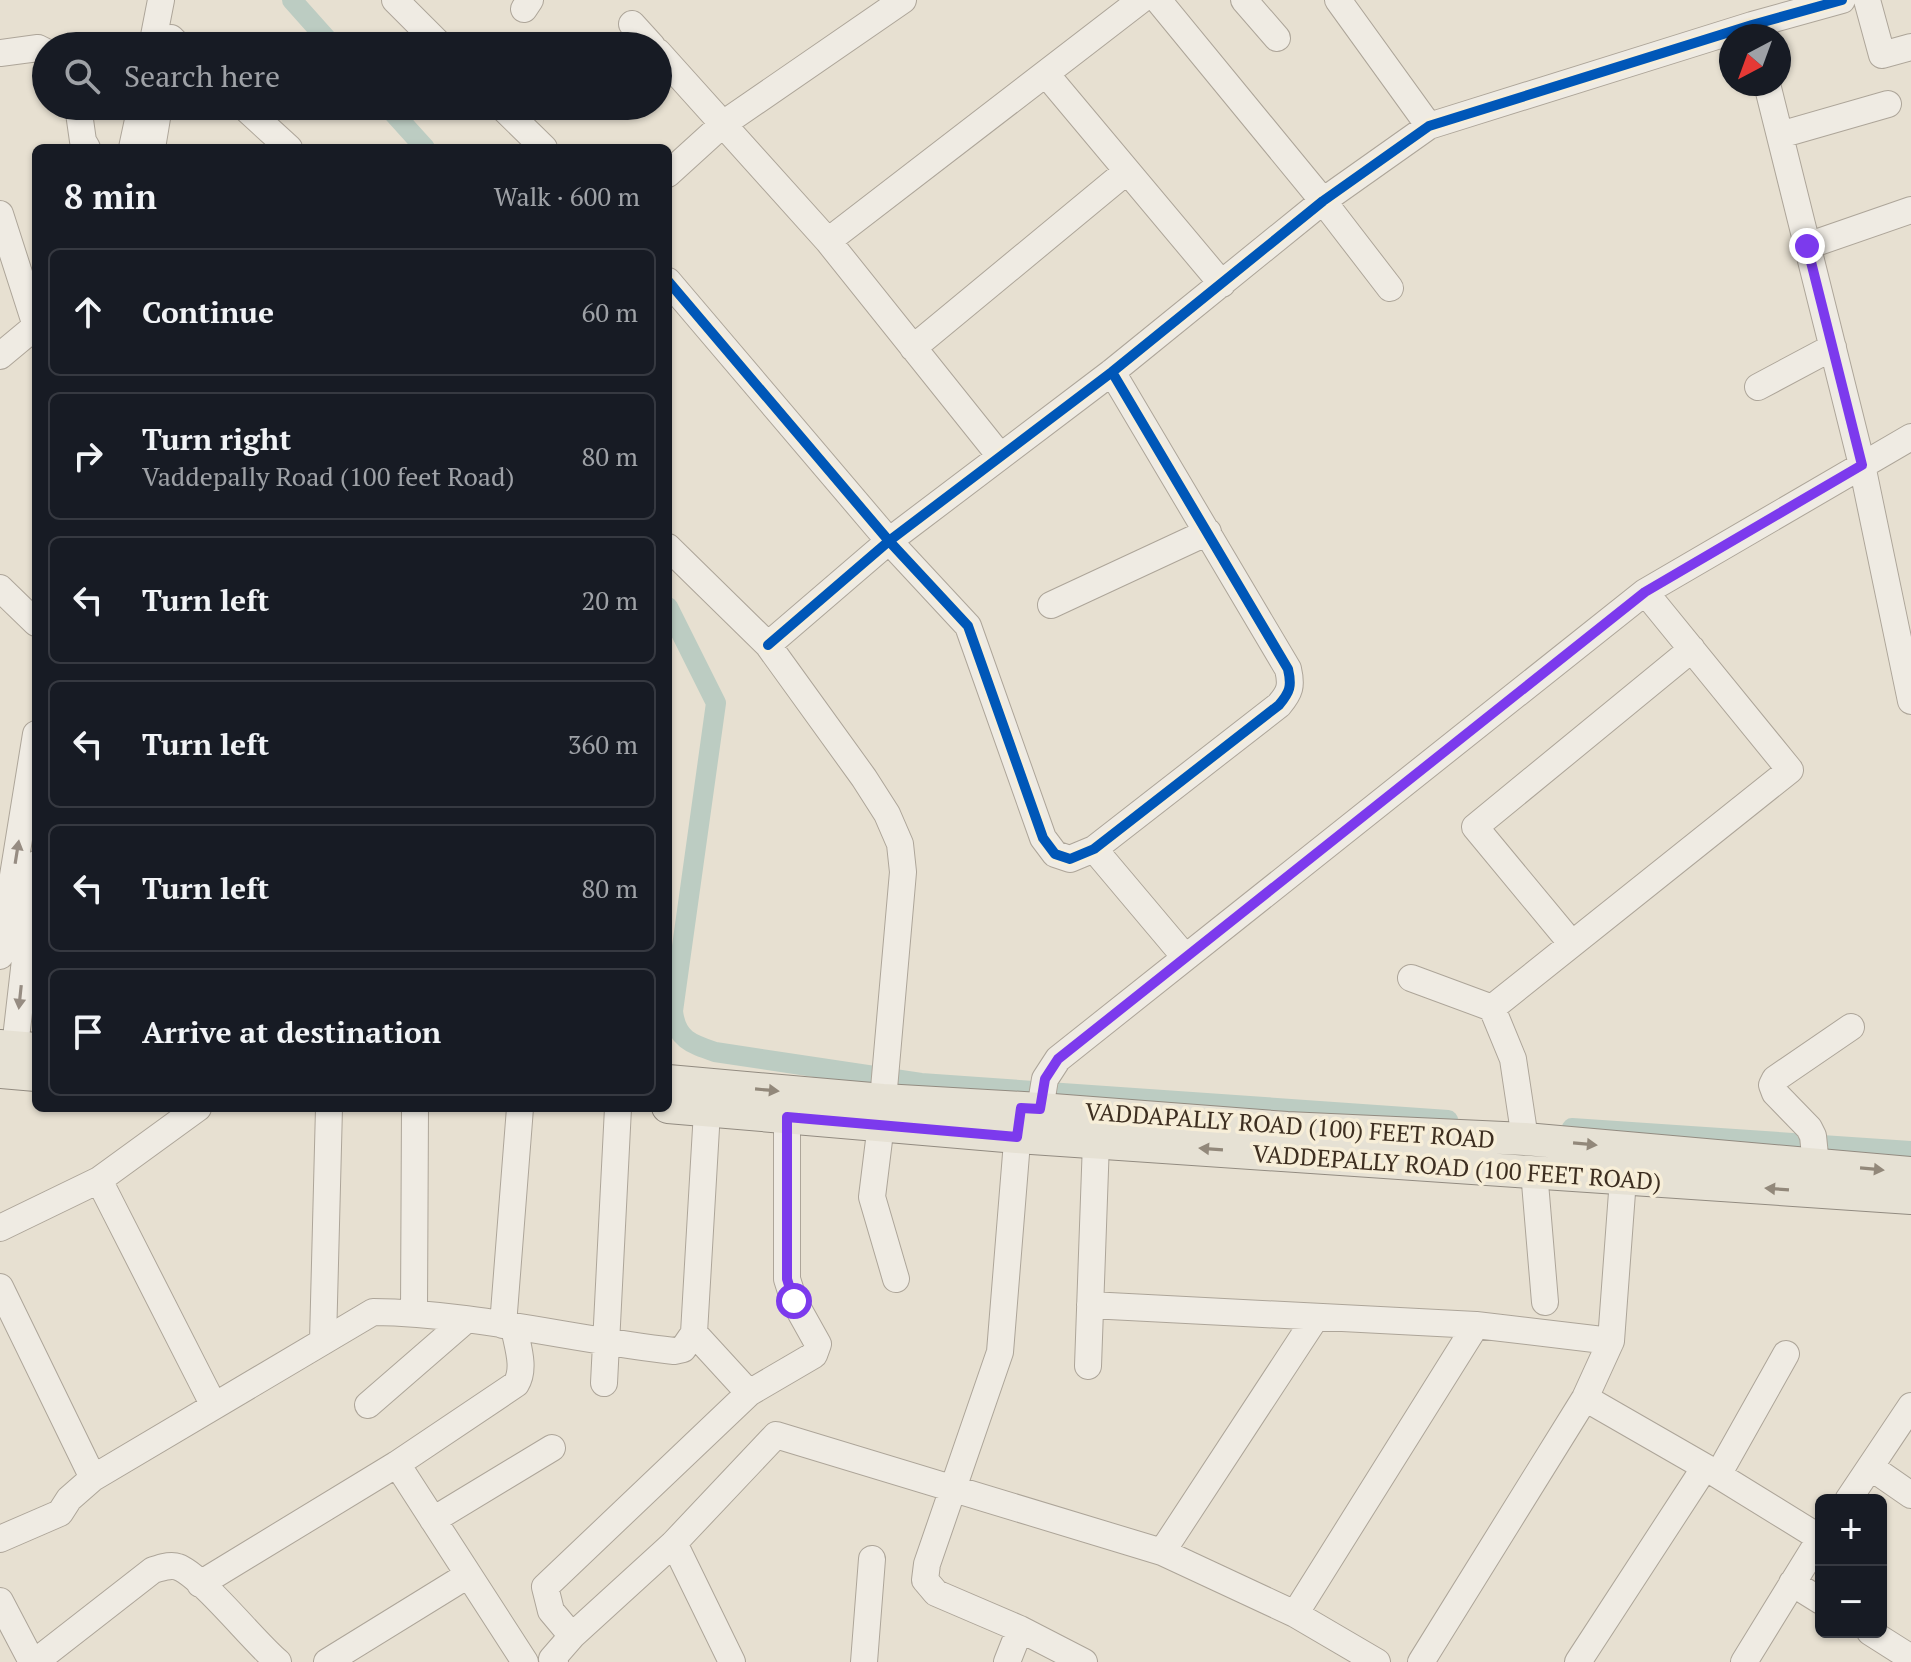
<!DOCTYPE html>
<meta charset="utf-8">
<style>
body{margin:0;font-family:"PT Serif",serif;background:#242831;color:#f1f3f6}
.controls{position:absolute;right:24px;bottom:24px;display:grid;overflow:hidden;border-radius:12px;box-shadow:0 2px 6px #0004}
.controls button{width:72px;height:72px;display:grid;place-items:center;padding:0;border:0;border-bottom:2px solid #363941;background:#171b24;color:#f1f3f6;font:40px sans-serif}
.compass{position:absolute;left:1719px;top:24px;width:72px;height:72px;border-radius:50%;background:#171b24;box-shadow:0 2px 6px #0004;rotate:221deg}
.stop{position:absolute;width:24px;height:24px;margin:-18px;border:6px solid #7c3aed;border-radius:50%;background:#fff}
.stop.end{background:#7c3aed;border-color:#fff;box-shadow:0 2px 8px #0008}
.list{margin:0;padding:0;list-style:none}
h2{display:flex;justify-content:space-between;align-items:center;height:104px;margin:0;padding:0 32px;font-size:34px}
h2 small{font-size:26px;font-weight:400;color:#9ea1a6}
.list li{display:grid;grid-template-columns:52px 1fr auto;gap:24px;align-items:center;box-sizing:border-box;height:128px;margin:0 16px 16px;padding:0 16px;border:2px solid #363941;border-radius:12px}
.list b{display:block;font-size:30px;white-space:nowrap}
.list p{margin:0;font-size:26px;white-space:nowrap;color:#9ea1a6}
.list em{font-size:26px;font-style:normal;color:#9ea1a6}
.icon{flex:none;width:44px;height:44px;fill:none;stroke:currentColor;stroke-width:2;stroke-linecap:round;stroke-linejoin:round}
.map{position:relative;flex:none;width:1911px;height:1662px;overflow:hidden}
.search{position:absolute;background:#171b24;box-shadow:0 2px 6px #0004;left:32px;top:32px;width:640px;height:88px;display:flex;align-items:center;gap:20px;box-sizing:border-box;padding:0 28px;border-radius:44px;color:#9ea1a6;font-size:30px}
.panel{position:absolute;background:#171b24;box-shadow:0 2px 6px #0004;left:32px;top:144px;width:640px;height:968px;border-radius:12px}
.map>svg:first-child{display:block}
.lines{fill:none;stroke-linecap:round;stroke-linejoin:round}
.canal{stroke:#bcccc2;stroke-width:20}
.minor-casing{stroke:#ada599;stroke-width:28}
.major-casing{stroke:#928b80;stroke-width:34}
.minor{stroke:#efebe3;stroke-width:26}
.major{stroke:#e6e1d4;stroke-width:32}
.cycleway-casing{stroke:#f7eed8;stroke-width:15}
.cycleway{stroke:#0057b8;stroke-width:10}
.oneway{fill:#968c82}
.oneway2{fill:#92887a}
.route{stroke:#7c3aed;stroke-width:10}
.labels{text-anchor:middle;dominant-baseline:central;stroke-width:7;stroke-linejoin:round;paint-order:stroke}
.street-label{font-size:24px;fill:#3d2e20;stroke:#f7eed8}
</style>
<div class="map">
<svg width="1911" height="1662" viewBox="0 0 1911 1662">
<rect width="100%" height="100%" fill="#e7e0d1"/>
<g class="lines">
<path class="canal" d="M292 0 333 46
M387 106 425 148
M668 607 716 703 673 1011C676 1039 691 1044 715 1052L921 1083 1448 1120
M1572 1128 1911 1151"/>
<defs>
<path id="minor" d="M395 0 441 46
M1158 0 1323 201 1390 288
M1244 0 1277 38
M1338 0 1429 126
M1867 0 1882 55 1911 47
M524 9 530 0
M632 24 652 46
M171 38 179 46
M152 46 161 0
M658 52 828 241 1000 456
M0 53 38 48 46 52
M1046 74 1222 284
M1767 84 1862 465 1911 701
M78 106 83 141 87 148
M243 106 289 148
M501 106 544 148
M1780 135 1888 104
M132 148 141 106
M152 148 159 106
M668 174 723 124 903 0
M0 214 36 326
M828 241 1141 0
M1807 246 1911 210
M668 281 889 541 968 626 1043 838 1055 854 1070 859 1094 849 1279 705C1290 692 1292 686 1288 669L1112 372
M913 348 1127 171
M0 356 36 326
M1758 387 1833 347
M668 547 768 645 864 778 887 814 900 844 903 872 883 1100
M0 588 36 623
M1051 605 1208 532
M768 645 889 541 1112 372 1323 201 1429 126 1752 25 1842 0
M1094 849 1185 957
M1572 944 1475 827 1692 649
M0 956 36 734
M1411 978 1492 1008 1513 1059 1525 1139
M1492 1008 1790 770 1645 592
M9 1066 15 1047 36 864
M1040 1109 1045 1079 1058 1059 1645 592 1911 437
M1019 1117 1000 1352 927 1564 925 1580 936 1593 1020 1629 1084 1662
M881 1124 872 1197 896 1279
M1816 1165 1813 1136 1809 1128 1775 1093 1772 1085 1775 1079 1851 1027
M1534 1171 1545 1302
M99 1180 214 1406
M0 1228 99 1180 198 1108
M0 1287 93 1478
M1090 1305 1476 1325 1611 1341
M414 1312 415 1108
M503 1325 520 1108
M694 1333 749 1393
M323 1341 329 1108
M1088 1366 1096 1142
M604 1383 618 1108
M1585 1398 1705 1467 1820 1538
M368 1405 466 1320
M397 1464 525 1662
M1872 1468 1911 1495
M1718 1475 1786 1354
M1848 1500 1911 1406
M433 1520 552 1448
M0 1539 60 1513 69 1499 93 1478 373 1312C474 1313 574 1340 674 1351L683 1349 694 1333 707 1111
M674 1543 732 1662
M1162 1552 1316 1317
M1792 1583 1821 1601
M200 1584 397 1464 516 1384C526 1368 517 1345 514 1327
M0 1601 32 1662
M1295 1614 1476 1325
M1870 1632 1911 1658
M572 1636 551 1611 545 1587 749 1393 814 1355 818 1344 794 1301 787 1279V1117
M35 1662 153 1570C161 1568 170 1564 178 1567 201 1575 254 1642 278 1662
M327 1662 468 1575
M555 1662 552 1659 572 1636 674 1543 776 1435 1162 1552 1295 1614 1377 1662
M864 1662 872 1559
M1007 1662 1020 1629
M1421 1662 1585 1398 1611 1341 1623 1179
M1578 1662 1705 1467
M1744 1662 1821 1537"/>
<path id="major" d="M0 1046 36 1049
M0 1072 36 1075
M668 1081 883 1100 1040 1109 1287 1128 1525 1139 1911 1173
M668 1107 1017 1137 1911 1198"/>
</defs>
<use href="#minor" class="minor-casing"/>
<use href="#major" class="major-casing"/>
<use href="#minor" class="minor"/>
<use href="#major" class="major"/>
<defs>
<path id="cycleway" d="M668 281 889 541 968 626 1043 838 1055 854 1070 859 1094 849 1279 705C1290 692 1292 686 1288 669L1112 372
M768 645 889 541 1112 372 1323 201 1429 126 1752 25 1842 0"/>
</defs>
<use href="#cycleway" class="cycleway-casing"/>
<use href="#cycleway" class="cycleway"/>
</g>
<defs><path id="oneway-solid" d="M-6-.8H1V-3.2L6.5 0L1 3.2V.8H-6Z" transform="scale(2)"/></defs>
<g class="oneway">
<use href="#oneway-solid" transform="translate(17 852) rotate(-81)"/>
<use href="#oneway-solid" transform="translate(20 997) rotate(96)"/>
</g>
<g class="oneway2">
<use href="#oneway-solid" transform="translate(767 1090) rotate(5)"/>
<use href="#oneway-solid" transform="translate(1585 1144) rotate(5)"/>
<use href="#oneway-solid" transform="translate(1211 1149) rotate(-176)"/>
<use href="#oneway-solid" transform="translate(1872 1169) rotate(5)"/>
<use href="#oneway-solid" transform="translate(1777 1189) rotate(-176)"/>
</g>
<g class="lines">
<path class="route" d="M794 1301 787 1279V1117L1017 1137 1021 1108 1040 1109 1045 1079 1058 1059 1645 592 1862 465 1807 246"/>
</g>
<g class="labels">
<g class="street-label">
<text transform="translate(1290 1125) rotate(4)">VADDAPALLY ROAD (100) FEET ROAD</text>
<text transform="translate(1457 1167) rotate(4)">VADDEPALLY ROAD (100 FEET ROAD)</text>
</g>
</g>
</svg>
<div class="controls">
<button>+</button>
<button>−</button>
</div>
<svg class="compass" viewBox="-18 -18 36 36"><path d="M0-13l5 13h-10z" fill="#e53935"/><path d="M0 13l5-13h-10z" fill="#9ea1a6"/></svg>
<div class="stop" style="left:794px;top:1301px"></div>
<div class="stop end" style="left:1807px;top:246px"></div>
<div class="search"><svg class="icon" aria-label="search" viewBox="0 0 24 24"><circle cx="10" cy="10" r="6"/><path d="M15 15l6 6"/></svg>Search here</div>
<section class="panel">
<h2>8 min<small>Walk · 600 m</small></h2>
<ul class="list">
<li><svg class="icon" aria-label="ahead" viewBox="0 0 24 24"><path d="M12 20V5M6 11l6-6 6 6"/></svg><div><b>Continue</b></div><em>60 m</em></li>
<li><svg class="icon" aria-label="right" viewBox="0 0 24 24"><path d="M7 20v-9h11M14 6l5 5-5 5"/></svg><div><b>Turn right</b><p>Vaddepally Road (100 feet Road)</p></div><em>80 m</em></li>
<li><svg class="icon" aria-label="left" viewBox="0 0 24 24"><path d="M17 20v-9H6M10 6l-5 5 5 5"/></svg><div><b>Turn left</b></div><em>20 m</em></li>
<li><svg class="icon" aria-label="left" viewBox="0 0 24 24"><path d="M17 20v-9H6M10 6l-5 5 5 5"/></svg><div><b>Turn left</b></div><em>360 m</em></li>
<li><svg class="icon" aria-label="left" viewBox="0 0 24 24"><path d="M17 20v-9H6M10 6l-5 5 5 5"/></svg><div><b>Turn left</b></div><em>80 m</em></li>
<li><svg class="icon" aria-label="arrive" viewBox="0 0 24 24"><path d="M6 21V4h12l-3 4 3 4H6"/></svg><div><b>Arrive at destination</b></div></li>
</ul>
</section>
</div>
